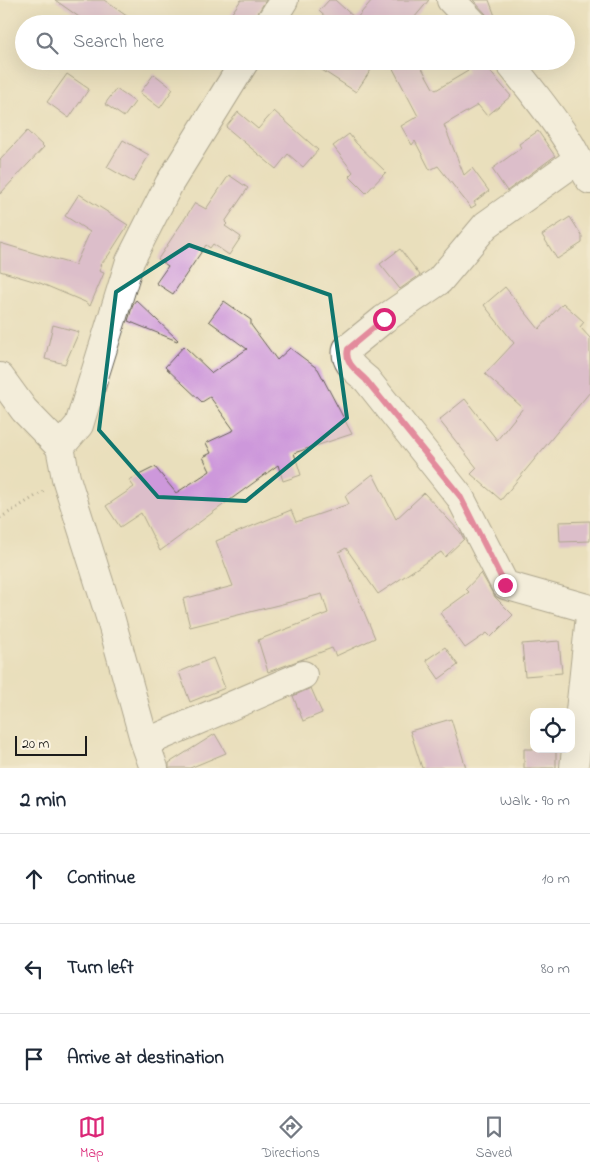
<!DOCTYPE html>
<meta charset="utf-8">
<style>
body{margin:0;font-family:"Indie Flower",sans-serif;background:#f2f2f3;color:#1f2937}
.controls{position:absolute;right:15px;bottom:15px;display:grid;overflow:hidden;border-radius:10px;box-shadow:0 5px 20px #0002}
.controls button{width:45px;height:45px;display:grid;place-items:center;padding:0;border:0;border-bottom:1px solid #e0e1e3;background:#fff;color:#1f2937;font:25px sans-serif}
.scale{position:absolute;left:15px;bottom:12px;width:72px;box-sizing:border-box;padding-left:5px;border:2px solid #1c1c1c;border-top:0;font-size:14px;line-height:18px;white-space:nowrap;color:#1c1c1c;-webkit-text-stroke:4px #fcf5e5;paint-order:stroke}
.stop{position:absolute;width:15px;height:15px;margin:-11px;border:4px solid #db2777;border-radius:50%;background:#fff}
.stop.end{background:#db2777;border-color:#fff;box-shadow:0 1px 5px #0008}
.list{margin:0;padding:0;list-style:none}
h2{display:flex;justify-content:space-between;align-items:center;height:65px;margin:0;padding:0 20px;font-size:21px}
h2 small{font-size:16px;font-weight:400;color:#747a83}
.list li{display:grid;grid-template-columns:32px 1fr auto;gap:15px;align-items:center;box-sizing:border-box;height:90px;padding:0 20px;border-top:1px solid #e0e1e3}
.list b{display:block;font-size:19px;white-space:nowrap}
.list em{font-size:16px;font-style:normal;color:#747a83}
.icon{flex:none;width:28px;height:28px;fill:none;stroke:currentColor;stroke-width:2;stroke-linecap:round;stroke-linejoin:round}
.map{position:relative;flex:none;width:590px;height:768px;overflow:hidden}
.search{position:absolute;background:#fff;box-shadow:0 5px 20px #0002;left:15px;right:15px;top:15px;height:55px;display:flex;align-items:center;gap:12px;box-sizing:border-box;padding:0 18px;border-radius:28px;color:#747a83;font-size:19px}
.sheet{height:335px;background:#fff}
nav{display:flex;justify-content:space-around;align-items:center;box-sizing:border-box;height:70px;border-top:1px solid #e0e1e3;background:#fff;font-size:14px;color:#747a83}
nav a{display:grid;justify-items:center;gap:2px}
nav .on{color:#db2777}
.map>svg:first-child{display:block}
.building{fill:#cd98db}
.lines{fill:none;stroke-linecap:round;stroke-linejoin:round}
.minor-casing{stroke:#646054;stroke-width:30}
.path{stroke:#646054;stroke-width:3;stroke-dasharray:1 4;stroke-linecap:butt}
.minor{stroke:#fff;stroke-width:28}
.route{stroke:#db2777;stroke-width:6}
.marked{fill:none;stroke:#0f766e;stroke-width:4;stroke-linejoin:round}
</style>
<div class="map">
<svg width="590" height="768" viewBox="0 0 590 768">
<rect width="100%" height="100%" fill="#fcf5e5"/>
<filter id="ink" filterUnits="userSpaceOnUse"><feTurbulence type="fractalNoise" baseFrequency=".02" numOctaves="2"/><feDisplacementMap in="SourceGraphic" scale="10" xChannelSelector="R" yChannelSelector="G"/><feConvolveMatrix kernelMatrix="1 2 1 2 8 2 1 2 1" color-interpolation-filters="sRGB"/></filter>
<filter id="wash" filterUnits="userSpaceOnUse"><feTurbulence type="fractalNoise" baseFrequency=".0096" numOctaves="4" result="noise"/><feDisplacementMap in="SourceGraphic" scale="20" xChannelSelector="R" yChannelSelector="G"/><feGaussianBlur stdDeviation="1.12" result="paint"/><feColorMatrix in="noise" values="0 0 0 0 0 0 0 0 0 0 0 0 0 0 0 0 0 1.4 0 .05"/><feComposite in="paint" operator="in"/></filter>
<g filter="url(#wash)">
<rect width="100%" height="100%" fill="#e9dfbc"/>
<g id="blocks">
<path class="building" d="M55 0H104L138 24H89Z
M241 0H266L256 16 253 24H224Z
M329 0H335L356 19 372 0H429L409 24H333L319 11Z
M473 0H489L498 24H489L486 14Z
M308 61H377L356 92Z
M389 61H418L433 88 436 90 468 71 463 61H481L511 96 487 116 478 105 444 125 464 175 472 168 489 191 474 202 476 205 471 208 438 166 430 170 415 141 412 145 401 126 418 116Z
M67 74 89 89 69 118 47 102Z
M154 74 173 89 160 108 140 93Z
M116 89 135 102 124 117 105 104Z
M274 111 318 150 303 167 288 154 276 169 226 127 238 112 258 129Z
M27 131 44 147 0 194V160Z
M538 131 555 156 507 191 492 169 521 148 519 144Z
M349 134 356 143 386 172 366 193 349 176 353 172 333 146Z
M123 140 149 155 133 182 107 167Z
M229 175 248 188 225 222 227 224 225 226 241 237 229 255 213 244 210 248 206 245 173 294 156 283 168 266 158 259 195 203 206 209Z
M79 194 128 225 108 256 100 265 101 267 99 271 104 273 90 306 85 302 40 283 0 271V243L75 265 90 232 65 216Z
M570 217 582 236V243L557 259 542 235Z
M400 249 420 275 400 289 380 264Z
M505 287 539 329 563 303 584 322 580 327 590 338V392L501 500 471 474 477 468 439 420 465 399 497 440 523 408 485 374 514 343 484 305Z
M136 300 178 340 177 341 128 321 133 304Z
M224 301 251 320V325L277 360 290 348 318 369 352 434 294 453 301 475 283 481 278 465 160 551 141 513 120 527 106 506 134 487 129 480 155 467 176 493 210 471 203 457 211 453 206 443 234 430 210 397 202 402 165 367 184 346 212 373 247 349 209 321Z
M53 325 79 332 65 364 45 359Z
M373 474 396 519 424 493 460 532 464 539 445 557 441 552 378 594 346 548 339 552 375 638 336 656 332 648 268 672 258 640 328 613 322 594 190 627 183 599 233 586 216 541 291 510 296 522 349 504 345 496Z
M590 521V541L560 542 559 522Z
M481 573 495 597 513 615 491 637 487 633 465 648 440 613 469 592 466 589Z
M559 641 562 673 525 676 522 644Z
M445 647 458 665 439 679 426 660Z
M213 658 225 688 190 702 179 672Z
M311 688 322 713 303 721 293 696Z
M451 719 466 768H422L410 731Z
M215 734 226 753 190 768H169V763Z
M524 749H556V768H524Z"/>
</g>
</g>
<g filter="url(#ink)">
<use href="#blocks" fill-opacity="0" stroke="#646054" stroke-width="1"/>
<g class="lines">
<defs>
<path id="minor" d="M451 0 474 24
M269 24 284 0
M508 61C530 89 553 116 571 146 577 157 583 169 590 180
M577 160 486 225 439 281 384 319 347 349C344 363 357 371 367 380L460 497 505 585 590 609
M0 377 24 410 60 447 66 478 111 620 145 743 154 768
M60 447 79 425 130 261 169 184 245 61
M145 743 303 675
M574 768 590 616"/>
</defs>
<use href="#minor" class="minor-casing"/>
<path class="path" d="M0 518 44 491"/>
<use href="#minor" class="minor"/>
</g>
</g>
<g class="lines" filter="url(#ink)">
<path class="route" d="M384 319 348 349C344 363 357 371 366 380L460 496 505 585"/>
</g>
<path d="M0 0H590V768H0ZM189 245 330 295 347 418 246 501 158 497 99 430 116 292Z" fill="#e9dfbc" fill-opacity=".55" fill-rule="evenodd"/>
<path class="marked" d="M189 245 330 295 347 418 246 501 158 497 99 430 116 292Z"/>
</svg>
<div class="controls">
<button><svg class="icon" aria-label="locate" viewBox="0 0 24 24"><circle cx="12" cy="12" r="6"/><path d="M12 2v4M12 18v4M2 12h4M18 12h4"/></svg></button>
</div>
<div class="scale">20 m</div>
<div class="stop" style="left:384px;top:319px"></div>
<div class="stop end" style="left:505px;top:585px"></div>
<div class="search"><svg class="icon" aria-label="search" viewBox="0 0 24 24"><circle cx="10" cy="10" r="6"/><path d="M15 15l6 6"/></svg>Search here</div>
</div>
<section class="sheet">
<h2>2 min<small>Walk · 90 m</small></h2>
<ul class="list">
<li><svg class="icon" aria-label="ahead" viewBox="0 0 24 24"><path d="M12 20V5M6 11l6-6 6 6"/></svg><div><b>Continue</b></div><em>10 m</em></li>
<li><svg class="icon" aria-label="left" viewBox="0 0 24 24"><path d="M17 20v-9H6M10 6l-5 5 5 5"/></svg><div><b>Turn left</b></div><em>80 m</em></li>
<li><svg class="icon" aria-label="arrive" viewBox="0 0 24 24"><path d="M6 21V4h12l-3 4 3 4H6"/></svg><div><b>Arrive at destination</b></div></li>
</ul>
</section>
<nav>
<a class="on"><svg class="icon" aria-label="map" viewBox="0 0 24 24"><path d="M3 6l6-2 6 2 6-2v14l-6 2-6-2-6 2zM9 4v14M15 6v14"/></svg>Map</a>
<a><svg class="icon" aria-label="directions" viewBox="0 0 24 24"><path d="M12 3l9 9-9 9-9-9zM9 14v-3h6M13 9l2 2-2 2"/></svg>Directions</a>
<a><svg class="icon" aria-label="saved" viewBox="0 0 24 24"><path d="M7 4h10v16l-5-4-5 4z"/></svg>Saved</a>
</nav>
